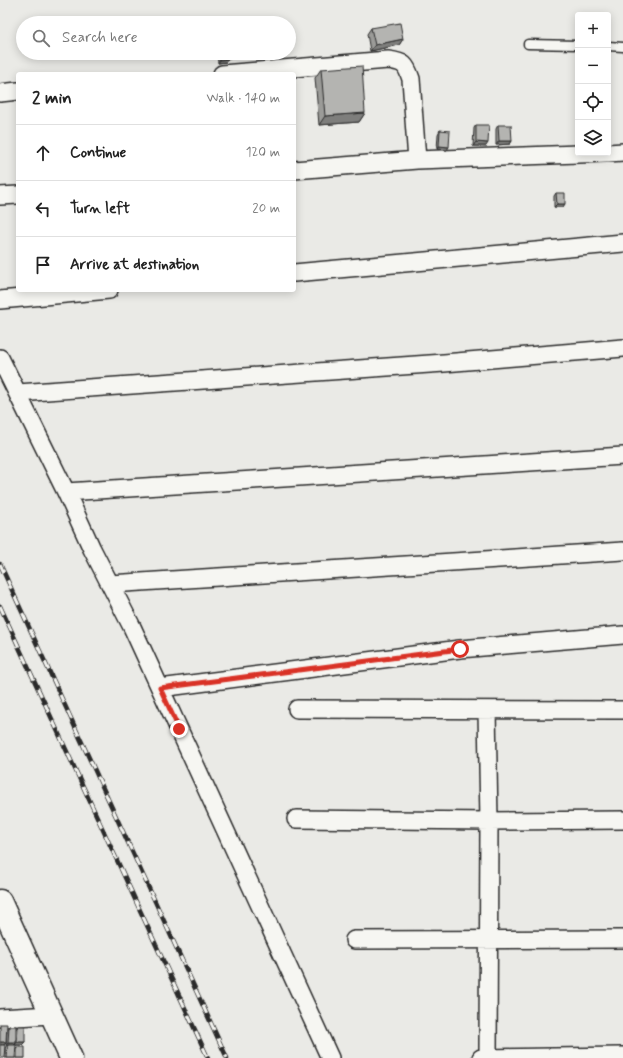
<!DOCTYPE html>
<meta charset="utf-8">
<style>
body{margin:0;font-family:Mynerve,sans-serif;background:#f2f2f2;color:#222}
.controls{position:absolute;right:12px;top:12px;display:grid;overflow:hidden;border-radius:4px;box-shadow:0 2px 10px #0003}
.controls button{width:36px;height:36px;display:grid;place-items:center;padding:0;border:0;border-bottom:1px solid #e0e0e0;background:#fff;color:#222;font:20px sans-serif}
.stop{position:absolute;width:12px;height:12px;margin:-9px;border:3px solid #d93025;border-radius:50%;background:#fff}
.stop.end{background:#d93025;border-color:#fff;box-shadow:0 1px 4px #0008}
.list{margin:0;padding:0;list-style:none}
h2{display:flex;justify-content:space-between;align-items:center;height:52px;margin:0;padding:0 16px;font-size:17px}
h2 small{font-size:13px;font-weight:400;color:#767676}
.list li{display:grid;grid-template-columns:26px 1fr auto;gap:12px;align-items:center;box-sizing:border-box;height:56px;padding:0 16px;border-top:1px solid #e0e0e0}
.list b{display:block;font-size:15px;white-space:nowrap}
.list em{font-size:13px;font-style:normal;color:#767676}
.icon{flex:none;width:22px;height:22px;fill:none;stroke:currentColor;stroke-width:2;stroke-linecap:round;stroke-linejoin:round}
.map{position:relative;flex:none;width:623px;height:1058px;overflow:hidden}
.search{position:absolute;background:#fff;box-shadow:0 2px 10px #0003;left:16px;top:16px;width:280px;height:44px;display:flex;align-items:center;gap:10px;box-sizing:border-box;padding:0 14px;border-radius:22px;color:#767676;font-size:15px}
.panel{position:absolute;background:#fff;box-shadow:0 2px 10px #0003;left:16px;top:72px;width:280px;height:220px;border-radius:4px}
.map>svg:first-child{display:block}
.lines{fill:none;stroke-linecap:round;stroke-linejoin:round}
.lane-casing{stroke:#2b2b2b;stroke-width:11}
.street-casing{stroke:#2b2b2b;stroke-width:20}
.secondary-casing{stroke:#2b2b2b;stroke-width:25}
.lane{stroke:#f6f6f2;stroke-width:8}
.street{stroke:#f6f6f2;stroke-width:17}
.secondary{stroke:#f6f6f2;stroke-width:22}
.rail-casing{stroke:#2b2b2b;stroke-width:4.5}
.rail{stroke:#f6f6f2;stroke-width:3;stroke-dasharray:9;stroke-linecap:butt}
.wall{fill:#9b9b98;stroke:#2b2b2b}
.shaded-wall{fill:#7e7e7c;stroke:#2b2b2b}
.building{fill:#b4b4b1;stroke:#2b2b2b}
.route{stroke:#d93025;stroke-width:5}
</style>
<div class="map">
<svg width="623" height="1058" viewBox="0 0 623 1058">
<rect width="100%" height="100%" fill="#eaeae6"/>
<filter id="ink" filterUnits="userSpaceOnUse"><feTurbulence type="fractalNoise" baseFrequency=".025" numOctaves="2"/><feDisplacementMap in="SourceGraphic" scale="8" xChannelSelector="R" yChannelSelector="G"/><feConvolveMatrix kernelMatrix="1 2 1 2 8 2 1 2 1" color-interpolation-filters="sRGB"/></filter>
<g filter="url(#ink)">
<g class="lines">
<defs>
<path id="lane" d="M528 44 578 45
M608 46 623 47"/>
<path id="street" d="M222 74 388 60C404 62 406 64 411 79L417 160
M0 93 18 91
M608 153 623 152
M294 170 417 160 606 153
M0 196 18 195
M294 273 623 243
M0 300 109 290
M0 358 66 492 92 549 132 627 330 1058
M18 393 444 363 623 348
M66 492 623 456
M110 584 623 551
M160 688 460 649 623 635
M297 709 623 710
M487 710 489 821 488 1058
M296 819 489 821 623 820
M354 940 623 939
M0 1018 51 1015
M481 1058 623 1056"/>
<path id="secondary" d="M0 901 71 1058"/>
</defs>
<use href="#lane" class="lane-casing"/>
<use href="#street" class="street-casing"/>
<use href="#secondary" class="secondary-casing"/>
<use href="#lane" class="lane"/>
<use href="#street" class="street"/>
<use href="#secondary" class="secondary"/>
<defs>
<path id="rail" d="M0 564 227 1058
M0 606 208 1058"/>
</defs>
<use href="#rail" class="rail-casing"/>
<use href="#rail" class="rail"/>
</g>
<path class="wall" d="M371 28 403 39 399 45 370 51 367 34Z
M217 53H228L229 59 226 62 218 63Z
M321 69 365 113 359 122 319 125 315 78Z
M476 125 486 146H473L474 128Z
M498 125 512 141 510 144 496 145V129Z
M440 130 447 150 437 149 438 134Z
M556 193 563 207H554V196Z
M9 1026 16 1029 18 1026 25 1042 22 1045H15V1043L14 1045 15 1049 17 1047 25 1058H5V1048L7 1045H6L7 1029Z"/>
<path class="shaded-wall" d="M403 39 399 45 370 51 375 45Z
M229 59 226 62 218 63 220 60Z
M365 113 359 122 319 125 325 116Z
M499 141H512L510 144 496 145Z
M476 142 488 143 486 146H473Z
M439 146 449 147 447 150 437 149Z
M557 204H565L563 207H554Z
M0 1042H6L4 1045H0Z
M8 1042H16L14 1046 6 1045Z
M17 1042H25L22 1045H15Z"/>
<path class="building" d="M400 23 403 39 375 45 371 28Z
M219 53H228L229 59 220 60Z
M362 66 365 113 325 116 321 69Z
M476 125H489L488 143 476 142Z
M498 125H511L512 141H499Z
M440 130 450 131 449 147 439 146Z
M556 193H565V204H557Z
M0 1024H7L6 1042H0Z
M9 1026H16V1042H8Z
M18 1026H25V1042H17Z
M0 1045H5L4 1058H0Z
M8 1045H16L15 1058H7Z
M17 1047H25V1058H17Z"/>
</g>
<g class="lines" filter="url(#ink)">
<path class="route" d="M179 729 160 688 460 649"/>
</g>
</svg>
<div class="controls">
<button>+</button>
<button>−</button>
<button><svg class="icon" aria-label="locate" viewBox="0 0 24 24"><circle cx="12" cy="12" r="6"/><path d="M12 2v4M12 18v4M2 12h4M18 12h4"/></svg></button>
<button><svg class="icon" aria-label="layers" viewBox="0 0 24 24"><path d="M12 4l9 5-9 5-9-5zM3 14l9 5 9-5"/></svg></button>
</div>
<div class="stop" style="left:460px;top:649px"></div>
<div class="stop end" style="left:179px;top:729px"></div>
<div class="search"><svg class="icon" aria-label="search" viewBox="0 0 24 24"><circle cx="10" cy="10" r="6"/><path d="M15 15l6 6"/></svg>Search here</div>
<section class="panel">
<h2>2 min<small>Walk · 140 m</small></h2>
<ul class="list">
<li><svg class="icon" aria-label="ahead" viewBox="0 0 24 24"><path d="M12 20V5M6 11l6-6 6 6"/></svg><div><b>Continue</b></div><em>120 m</em></li>
<li><svg class="icon" aria-label="left" viewBox="0 0 24 24"><path d="M17 20v-9H6M10 6l-5 5 5 5"/></svg><div><b>Turn left</b></div><em>20 m</em></li>
<li><svg class="icon" aria-label="arrive" viewBox="0 0 24 24"><path d="M6 21V4h12l-3 4 3 4H6"/></svg><div><b>Arrive at destination</b></div></li>
</ul>
</section>
</div>
